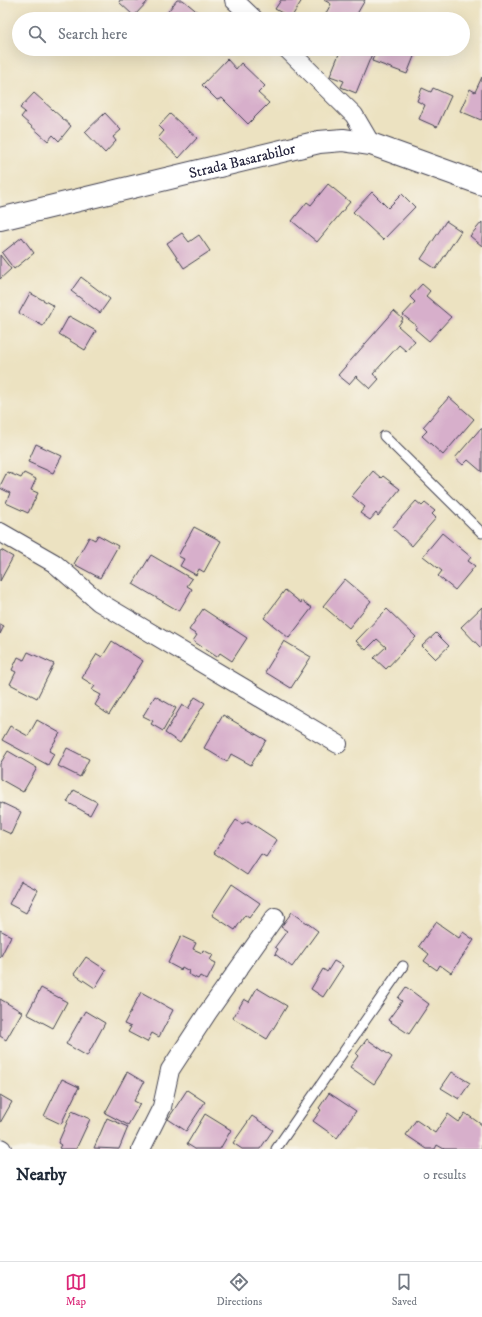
<!DOCTYPE html>
<style>
body{margin:0;font-family:"IM FELL DW Pica",serif;background:#f6f6f7;color:#1f2937}
.list{margin:0;padding:0;list-style:none}
h2{display:flex;justify-content:space-between;align-items:center;height:52px;margin:0;padding:0 16px;font-size:17px}
h2 small{font-size:13px;font-weight:400;color:#747a83}
.icon{flex:none;width:22px;height:22px;fill:none;stroke:currentColor;stroke-width:2;stroke-linecap:round;stroke-linejoin:round}
.map{position:relative;flex:none;width:482px;height:1149px;overflow:hidden}
.search{position:absolute;background:#fff;box-shadow:0 4px 16px #0002;left:12px;right:12px;top:12px;height:44px;display:flex;align-items:center;gap:10px;box-sizing:border-box;padding:0 14px;border-radius:22px;color:#747a83;font-size:15px}
.sheet{height:112px;background:#fff}
nav{display:flex;justify-content:space-around;align-items:center;box-sizing:border-box;height:56px;border-top:1px solid #e0e1e3;background:#fff;font-size:11px;color:#747a83}
nav a{display:grid;justify-items:center;gap:2px}
nav .on{color:#db2777}
.map>svg:first-child{display:block}
.building{fill:#d7afcb}
.lines{fill:none;stroke-linecap:round;stroke-linejoin:round}
.service-casing{stroke:#403f4f;stroke-width:11}
.minor-casing{stroke:#403f4f;stroke-width:20}
.tertiary-casing{stroke:#403f4f;stroke-width:24}
.service{stroke:#fff;stroke-width:9}
.minor{stroke:#fff;stroke-width:18}
.tertiary{stroke:#fff;stroke-width:22}
.labels{text-anchor:middle;dominant-baseline:central;stroke-width:3;stroke-linejoin:round;paint-order:stroke}
.street-label{font-size:15px;fill:#22223b;stroke:#f7f3e8}
</style>
<div class="map">
<svg width="482" height="1149" viewBox="0 0 482 1149">
<rect width="100%" height="100%" fill="#f7f3e8"/>
<filter id="ink" filterUnits="userSpaceOnUse"><feTurbulence type="fractalNoise" baseFrequency=".025" numOctaves="2"/><feDisplacementMap in="SourceGraphic" scale="8" xChannelSelector="R" yChannelSelector="G"/><feConvolveMatrix kernelMatrix="1 2 1 2 8 2 1 2 1" color-interpolation-filters="sRGB"/></filter>
<filter id="wash" filterUnits="userSpaceOnUse"><feTurbulence type="fractalNoise" baseFrequency=".012" numOctaves="4" result="noise"/><feDisplacementMap in="SourceGraphic" scale="16" xChannelSelector="R" yChannelSelector="G"/><feGaussianBlur stdDeviation="0.9" result="paint"/><feColorMatrix in="noise" values="0 0 0 0 0 0 0 0 0 0 0 0 0 0 0 0 0 1.4 0 .05"/><feComposite in="paint" operator="in"/></filter>
<g filter="url(#wash)">
<rect width="100%" height="100%" fill="#ece2c1"/>
<g id="blocks">
<path class="building" d="M120 0H149L134 16 119 2Z
M177 0H183L206 19H162Z
M281 0H302L291 18 275 9Z
M324 0H365L354 19H336L326 13 331 4Z
M341 49H374L356 93 341 87 344 81 330 76Z
M376 49H417L407 74 372 61Z
M227 59 236 69 241 63 265 86 258 93 269 103 248 124 222 98 217 100 202 85Z
M482 77V119L481 120 460 111 470 89 475 92Z
M422 88 431 92 433 88 451 96 437 127 419 119 425 105 417 101Z
M34 93 71 126 59 141 53 135 48 141 21 117 25 112 20 108Z
M105 113 121 130 113 137 116 141 105 153 85 132Z
M170 114 197 138 179 158 158 138 164 131 159 126Z
M328 184 350 202 317 242 292 221 307 202 311 205Z
M372 192 388 208 402 194 415 207 383 240 353 212Z
M446 221 461 231 436 269 421 259Z
M482 222V246L470 236Z
M182 233 189 242 199 235 210 251 184 268 167 243Z
M22 237 34 253 14 269 2 253Z
M0 255 11 269 0 279Z
M81 277 110 299 100 313 71 291Z
M422 284 430 291 426 296 451 317 429 341 415 329 417 326 403 315 415 302 410 297Z
M30 293 54 306 43 326 19 313Z
M394 311 403 319 398 326 415 341 406 351 399 345 373 374 379 379 370 389 356 376 349 384 338 375Z
M69 316 96 331 85 350 59 334Z
M449 397 474 419 443 455 422 436 427 431 423 427Z
M481 428 482 430V472L468 460 463 465 455 458Z
M36 444 62 456 53 473 28 462Z
M373 471 381 478 383 476 400 489 378 516 376 513 370 520 360 513 365 507 352 496Z
M7 472 21 478 24 473 36 479 31 490 38 493 28 513 6 503 10 493 0 488V486Z
M416 501 422 506 425 503 435 511 432 514 436 518 412 546 392 528Z
M194 527 221 541 204 572 199 569 196 575 180 566 184 559 178 556Z
M442 533 471 557 468 561 475 566 455 590 438 576 442 571 423 556Z
M98 535 118 546 100 578 74 564 89 537 95 540Z
M1 550 13 557 0 581V552Z
M151 555 192 579 187 586 192 589 179 611 133 584Z
M345 579 371 601 349 628 323 606Z
M285 590 301 603 302 601 312 608 289 638 264 618Z
M482 607V646L480 647 461 627Z
M203 609 247 638 232 661 220 653 217 657 193 641 197 635 189 630Z
M387 609 416 637 386 669 374 658 386 647 377 639 366 650 356 641Z
M0 624 4 626 0 634Z
M436 633 449 646 435 659 422 646Z
M112 641 143 661 109 715 95 705 101 695 92 690 95 686 82 678 97 654 102 657Z
M284 641 311 657 291 688 265 672Z
M28 652 54 664 37 698 10 684 16 672 12 670 18 657 24 660Z
M155 696 176 708 163 731 151 724 153 721 143 716Z
M195 697 205 703 180 743 165 733 182 705 188 709Z
M223 715 266 740 251 765 231 754 227 762 204 748Z
M37 720 60 733 49 751 54 754 48 765 2 740 10 726 28 736Z
M67 748 89 759 80 777 58 766Z
M8 751 37 768 23 792 0 779V764Z
M74 790 97 802 90 815 67 802Z
M0 802 21 812 11 834 0 829Z
M236 820 242 824 248 821 277 840 266 857 261 854 247 875 214 853Z
M21 881 38 890 26 913 9 904Z
M232 884 260 903 249 918 245 915 235 930 212 915Z
M292 912 318 931 292 967 275 954 278 949 275 947 287 931 281 927Z
M436 922 459 938 463 932 474 940 451 973 440 965 437 970 424 961 429 954 419 946Z
M0 930 11 936 0 958Z
M181 936 196 943 193 949 202 953 203 950 213 955 210 960 216 963 207 980 200 976 198 979 188 974 189 971 182 967 181 970 168 963Z
M86 957 106 970 95 988 74 974Z
M334 961 343 966 323 997 311 989 323 969 327 972Z
M406 987 429 1004 409 1034 388 1020 402 1001 398 998Z
M41 988 67 1002 53 1028 27 1014Z
M257 988 287 1006 267 1039 233 1018 244 999 249 1002Z
M141 992 173 1010 159 1037 152 1033 147 1042 128 1032 131 1027 124 1024Z
M0 999 22 1012 6 1040 0 1036Z
M85 1011 105 1023 87 1056 66 1044Z
M367 1039 392 1057 374 1084 350 1067 358 1056 356 1054Z
M127 1072 144 1082 134 1101 140 1104 128 1125 105 1113Z
M452 1072 470 1083 459 1099 441 1088Z
M62 1079 79 1087 61 1124 44 1116Z
M187 1090 205 1102 186 1131 168 1119Z
M329 1093 356 1111 337 1138 313 1121 321 1110 319 1108Z
M0 1095 12 1102 0 1123Z
M72 1111 90 1119 76 1149H61L59 1148 61 1145 58 1143Z
M465 1113 482 1125V1149H444L437 1145 435 1149H427L406 1135 416 1120 435 1133 448 1114 459 1122Z
M205 1114 231 1130 220 1149H195L187 1144Z
M252 1116 273 1130 260 1149H242L233 1143Z
M107 1118 128 1127 119 1149 94 1148Z"/>
</g>
</g>
<g filter="url(#ink)">
<use href="#blocks" fill-opacity="0" stroke="#403f4f" stroke-width="1"/>
<g class="lines">
<defs>
<path id="service" d="M384 436 482 533
M276 1149 403 966"/>
<path id="minor" d="M234 0 254 19
M287 49 354 115 371 144
M0 532 54 563 99 602 338 744
M0 1148 2 1149
M141 1149 162 1107 170 1070 208 1012 275 917"/>
<g id="tertiary">
<path id="s1" d="M0 219 319 142 343 140 371 144 482 184"/>
</g>
</defs>
<use href="#service" class="service-casing"/>
<use href="#minor" class="minor-casing"/>
<use href="#tertiary" class="tertiary-casing"/>
<use href="#service" class="service"/>
<use href="#minor" class="minor"/>
<use href="#tertiary" class="tertiary"/>
</g>
</g>
<g class="labels">
<g class="street-label">
<text stroke="none"><textPath href="#s1" startOffset="249">Strada Basarabilor</textPath></text>
</g>
</g>
</svg>
<div class="search"><svg class="icon" aria-label="search" viewBox="0 0 24 24"><circle cx="10" cy="10" r="6"/><path d="M15 15l6 6"/></svg>Search here</div>
</div>
<section class="sheet">
<h2>Nearby<small>0 results</small></h2>
<ul class="list">
</ul>
</section>
<nav>
<a class="on"><svg class="icon" aria-label="map" viewBox="0 0 24 24"><path d="M3 6l6-2 6 2 6-2v14l-6 2-6-2-6 2zM9 4v14M15 6v14"/></svg>Map</a>
<a><svg class="icon" aria-label="directions" viewBox="0 0 24 24"><path d="M12 3l9 9-9 9-9-9zM9 14v-3h6M13 9l2 2-2 2"/></svg>Directions</a>
<a><svg class="icon" aria-label="saved" viewBox="0 0 24 24"><path d="M7 4h10v16l-5-4-5 4z"/></svg>Saved</a>
</nav>
